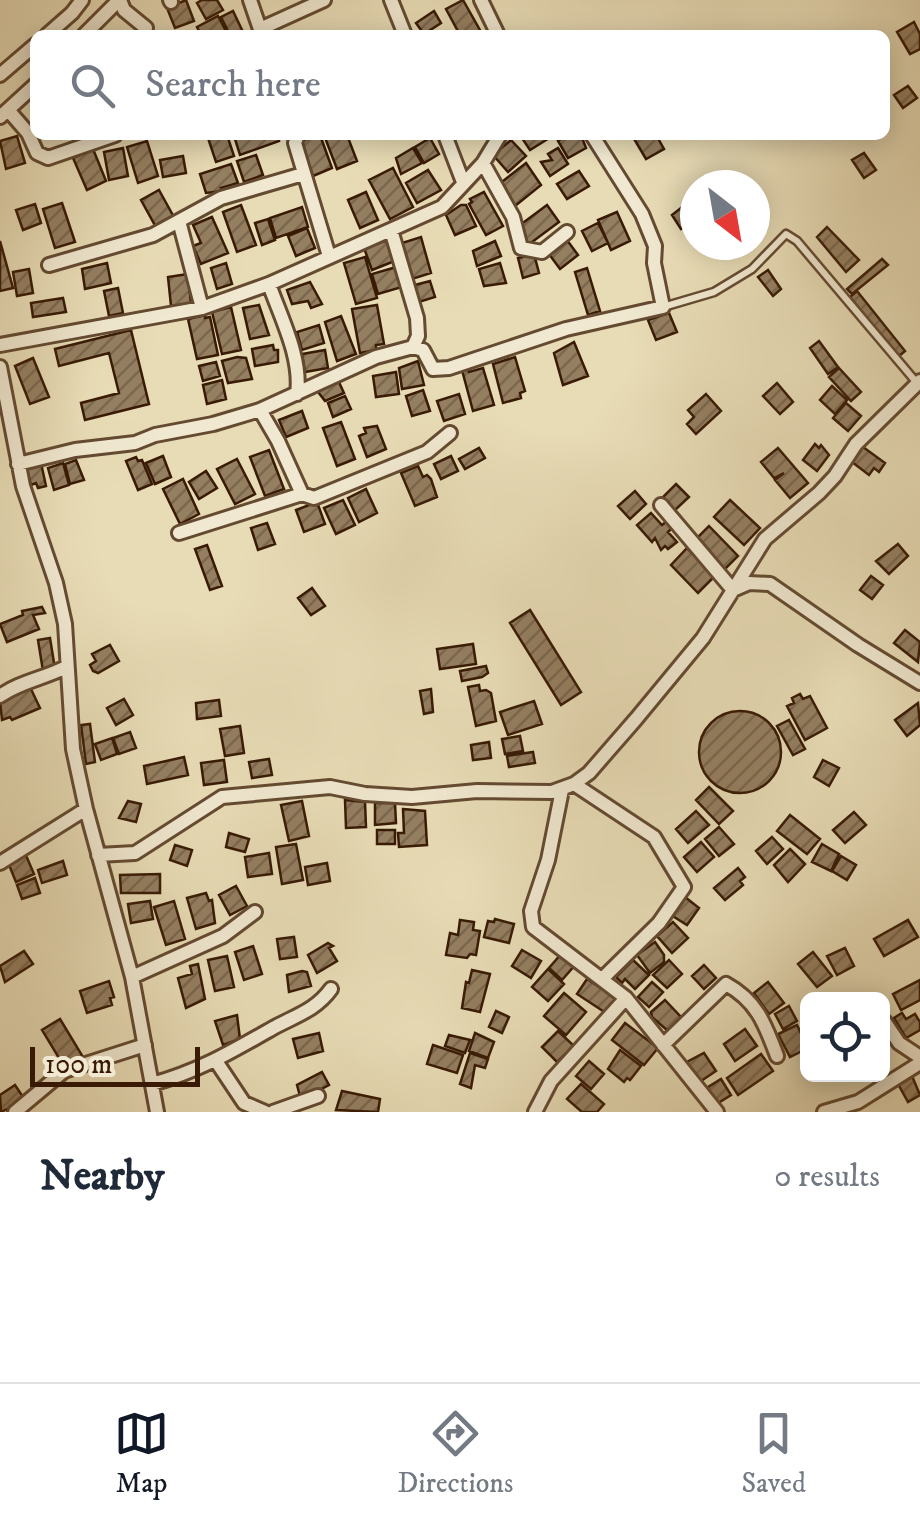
<!DOCTYPE html>
<style>
body{margin:0;font-family:"IM FELL DW Pica",serif;background:#f2f2f3;color:#1f2937}
.controls{position:absolute;right:30px;bottom:30px;display:grid;overflow:hidden;border-radius:15px;box-shadow:0 5px 25px #0003}
.controls button{width:90px;height:90px;display:grid;place-items:center;padding:0;border:0;border-bottom:2px solid #e0e1e3;background:#fff;color:#1f2937;font:50px sans-serif}
.compass{position:absolute;left:680px;top:170px;width:90px;height:90px;border-radius:50%;background:#fff;box-shadow:0 5px 25px #0003;rotate:149deg}
.scale{position:absolute;left:30px;bottom:25px;width:170px;box-sizing:border-box;padding-left:10px;border:5px solid #381a05;border-top:0;font-size:28px;line-height:35px;white-space:nowrap;color:#381a05;-webkit-text-stroke:8px #f0e8d0;paint-order:stroke}
.list{margin:0;padding:0;list-style:none}
h2{display:flex;justify-content:space-between;align-items:center;height:130px;margin:0;padding:0 40px;font-size:42px}
h2 small{font-size:32px;font-weight:400;color:#747a83}
.icon{flex:none;width:55px;height:55px;fill:none;stroke:currentColor;stroke-width:2;stroke-linecap:round;stroke-linejoin:round}
.map{position:relative;flex:none;width:920px;height:1112px;overflow:hidden}
.search{position:absolute;background:#fff;box-shadow:0 5px 25px #0003;left:30px;right:30px;top:30px;height:110px;display:flex;align-items:center;gap:25px;box-sizing:border-box;padding:0 35px;border-radius:15px;color:#747a83;font-size:38px}
.sheet{height:270px;background:#fff}
nav{display:flex;justify-content:space-around;align-items:center;box-sizing:border-box;height:140px;border-top:2px solid #e0e1e3;background:#fff;font-size:28px;color:#747a83}
nav a{display:grid;justify-items:center;gap:5px}
nav .on{color:#111827}
.map>svg:first-child{display:block}
.building{fill:url(#building-hatch);stroke:#381a05;stroke-width:2.5}
.lines{fill:none;stroke-linecap:round;stroke-linejoin:round}
.service-casing{stroke:#644a31;stroke-width:11}
.minor-casing{stroke:#644a31;stroke-width:18}
.service{stroke:#f0e8d0;stroke-width:6}
.minor{stroke:#f0e8d0;stroke-width:12}
</style>
<div class="map">
<svg width="920" height="1112" viewBox="0 0 920 1112">
<defs>
<pattern id="building-hatch" width="6" height="6" patternUnits="userSpaceOnUse" patternTransform="scale(2.5)"><rect width="6" height="6" fill="#947f61"/><path d="M-1 1l2-2M0 6l6-6M5 7l2-2" fill="none" stroke="#7a674e"/></pattern>
</defs>
<rect width="100%" height="100%" fill="#e8dcb6"/>
<filter id="stains"><feTurbulence type="fractalNoise" baseFrequency=".002" numOctaves="4"/><feColorMatrix values="0 0 0 0 .2 0 0 0 0 .09 0 0 0 0 .02 0 0 0 .5 -.17"/></filter>
<radialGradient id="worn" r=".72"><stop offset=".6" stop-color="#630" stop-opacity="0"/><stop offset="1" stop-color="#630" stop-opacity=".3"/></radialGradient>
<path class="building" d="M186 0 194 21 175 28 167 8Z
M202 0H217L223 10 206 19 197 3Z
M463 0 481 32 475 35H460L446 9Z
M233 11 243 32 237 35H230L221 17Z
M434 11 441 23 424 34 416 23Z
M218 16 228 35H201L197 27Z
M914 22 920 34V49L910 54 897 32Z
M908 86 917 98 903 108 894 95Z
M207 135H227L234 156 216 162Z
M277 135 279 141 240 155 234 136Z
M320 135 332 168 313 176 300 141Z
M324 135H347L357 161 337 169Z
M520 135H554L530 150Z
M568 135H581L586 148 568 158 558 141Z
M638 135H656L664 149 646 159 633 137Z
M17 136 25 163 6 169 0 141Z
M430 138 439 154 424 163 415 147Z
M511 140 526 156 508 172 493 155Z
M147 141 158 176 138 183 127 147Z
M123 148 128 176 109 180 104 152Z
M413 148 422 163 401 174 396 158Z
M558 148 568 164 550 176 541 162 552 160 548 154Z
M93 149 106 181 87 190 73 158Z
M864 153 876 170 864 178 852 160Z
M256 155 263 175 244 182 237 161Z
M183 156 186 173 163 177 160 160Z
M526 163 541 185 515 206 498 185Z
M231 164 238 183 221 188 223 191 206 193 200 174Z
M393 168 413 207 390 219 369 180Z
M428 170 441 190 417 203 406 183Z
M579 171 589 186 567 199 557 184Z
M159 190 175 219 157 229 141 200Z
M366 192 378 220 360 228 348 200Z
M484 192 503 226 486 235 469 204 472 202 470 199Z
M62 203 75 242 55 248 43 209Z
M35 204 41 223 23 230 16 210Z
M686 204 695 219 681 229 672 215Z
M241 205 256 245 237 252 223 212Z
M461 205H466L476 226 455 235 446 215Z
M547 205 559 222 528 245 516 228Z
M302 207 308 227 276 238 270 218Z
M617 212 630 241 611 250 598 220Z
M212 217 228 253 201 264 193 246 201 243 193 225Z
M268 219 275 240 262 245 255 223Z
M598 223 608 243 592 251 582 231Z
M827 227 859 260 846 272 817 237Z
M307 228 315 248 296 256 288 236Z
M564 236 578 255 560 269 546 250Z
M421 237 431 273 412 279 402 243Z
M388 239 397 260 372 270 364 248Z
M0 241 13 288 0 291Z
M495 241 501 256 477 266 473 251Z
M534 254 539 273 523 278 518 258Z
M365 257 377 298 356 304 344 263Z
M882 259 888 265 852 294 847 289Z
M107 263 111 283 85 289 82 269Z
M226 263 232 284 217 289 211 268Z
M500 263 506 283 484 286 479 269Z
M396 267 402 287 378 294 372 274Z
M587 268 600 311 588 315 575 272Z
M29 269 33 293 17 296 13 272Z
M768 270 781 289 773 296 758 277Z
M188 274 191 304 171 306 168 277Z
M430 281 435 297 419 302 415 285Z
M310 282 322 304 311 308 308 301 292 304 287 290Z
M118 288 123 313 109 316 104 291Z
M857 291 905 351 898 357 850 297Z
M63 298 66 312 33 317 31 303Z
M259 305 269 335 250 339 243 308Z
M377 305 384 344 376 345V350L360 353 352 309Z
M231 307 241 350 222 354 212 312Z
M669 313 677 332 656 340 648 320Z
M205 315V318L210 317 218 355 197 359 188 319Z
M341 316 356 354 337 361 325 322Z
M319 325 324 343 302 350 297 332Z
M131 330 149 404 85 420 81 403 119 393 109 353 59 366 55 349Z
M819 341 838 367 828 374 810 348Z
M574 342 588 376 563 385 554 353Z
M273 345 274 350H278V362L255 366 252 349Z
M325 350 328 368 305 372 302 354Z
M237 357 246 358 252 379 228 383 222 361Z
M515 357 525 391 520 393 521 398 503 403 493 364Z
M33 358 49 397 30 404 15 366Z
M418 361 424 385 402 389 399 368Z
M216 362 220 376 203 381 199 366Z
M468 368 469 372 483 368 494 405 473 411 462 370Z
M839 368 861 392 851 401 829 377Z
M396 372 399 394 376 397 373 376Z
M222 380 226 399 207 404 203 385Z
M338 380 344 393 325 401 315 388Z
M777 383 793 402 780 414 763 396Z
M832 386 847 400 835 414 820 400Z
M423 390 430 411 412 416 406 396Z
M459 394 465 414 444 421 437 401Z
M706 394 721 411 696 434 687 424 694 417 688 410Z
M345 396 351 409 333 417 328 403Z
M846 403 861 416 848 431 833 418Z
M302 411 308 428 286 437 279 420Z
M341 422 355 459 337 466 323 428Z
M377 426 386 449 367 457 359 436 366 433 364 428Z
M815 444 819 448 821 445 829 455 817 471 803 460Z
M863 447 885 463 879 472 874 468 869 475 852 462Z
M479 448 485 458 465 469 459 459Z
M778 448 808 483 790 498 775 480 784 473 774 478 761 462Z
M269 450 284 489 265 496 250 457Z
M163 456 171 477 155 484 146 463Z
M451 456 458 471 441 479 434 464Z
M136 457 138 461 142 460 152 484 138 490 126 461Z
M237 459 255 494 235 504 217 469Z
M76 460 84 480 70 484 65 464Z
M41 463 46 486 38 488 36 483 31 485 26 467Z
M63 463 69 485 54 490 48 468Z
M418 466 423 477 427 475 431 479 437 497 415 506 401 473Z
M206 471 217 488 199 499 189 482Z
M183 479 199 514 180 524 163 489Z
M676 484 689 497 674 511 662 498Z
M366 489 377 513 359 522 348 498Z
M635 491 646 504 630 519 618 506Z
M343 500 355 525 336 534 324 508Z
M730 500 760 528 744 545 714 517Z
M317 502 325 524 304 532 296 510Z
M651 513 662 525 666 522 672 528 668 532 677 542 668 549 665 546 661 550 655 538 652 542 637 525Z
M267 523 275 544 258 550 251 528Z
M709 526 738 556 725 569 696 539Z
M898 544 908 556 889 574 876 561Z
M207 545 222 586 210 590 195 549Z
M687 548 714 577 698 593 671 565Z
M871 576 883 585 872 599 860 590Z
M312 588 325 606 311 615 298 598Z
M42 607 45 613 33 615 39 629 7 642 0 624 23 615 22 611Z
M530 610 581 692 561 705 510 623Z
M905 630 920 642 918 662 894 643Z
M50 638 55 669 43 671 38 640Z
M473 644 476 664 440 669 437 649Z
M110 645 119 661 98 673 93 671 90 665 96 661 92 654Z
M486 666 488 673 482 677 462 681 460 671Z
M479 685 480 691 486 690 491 693 496 721 476 726 468 687Z
M30 687 40 708 12 720 10 717 2 720 0 701Z
M431 689 433 712 424 714 420 691Z
M800 694 803 699 810 696 827 728 805 740 787 706 794 703 792 698Z
M124 699 133 715 116 725 107 708Z
M219 700 221 716 197 719 196 703Z
M534 701 542 724 508 735 500 712Z
M918 703 920 725 907 736 895 720Z
M699 752a41 41 0 1 1 82 0a41 41 0 1 1-82 0Z
M789 720 805 749 793 755 777 726Z
M90 724 95 762 86 764 81 725Z
M240 726 244 753 225 756 220 729Z
M130 732 136 748 119 754 113 738Z
M520 736 523 751 505 754 502 739Z
M112 738 117 754 101 760 95 744Z
M489 742 491 758 473 760 471 745Z
M533 752 535 763 509 767 507 756Z
M184 757 188 775 147 784 144 766Z
M269 759 272 775 252 778 249 762Z
M224 760 227 782 204 785 201 763Z
M823 760 839 768 829 786 814 777Z
M709 787 733 811 719 824 696 800Z
M345 800 365 802 366 827 346 828Z
M128 801 141 804 136 822 119 818Z
M302 801 309 836 289 841 281 805Z
M375 803H395L396 823 375 825Z
M403 809 425 811 427 845 399 847 398 833H404Z
M696 811 709 825 688 843 676 829Z
M854 812 866 825 845 843 833 830Z
M790 815 820 839 807 854 777 831Z
M719 827 734 844 719 856 705 839Z
M377 830H395V844H377Z
M229 833 249 839 245 852 226 847Z
M772 837 783 849 767 864 756 851Z
M701 842 714 857 697 872 684 857Z
M296 844 303 880 282 884 276 847Z
M822 844 839 854 831 871 812 862Z
M175 845 192 850 187 866 170 860Z
M790 849 805 864 788 882 774 865Z
M25 853 34 874 16 882 7 860Z
M269 853 272 874 248 877 245 857Z
M841 856 856 865 847 880 832 871Z
M63 861 67 875 42 883 38 870Z
M327 863 330 881 308 885 305 867Z
M738 868 745 877 740 881 743 885 725 900 714 888Z
M160 874V893H121L120 875Z
M35 878 40 893 22 899 17 885Z
M236 886 247 906 230 915 219 895Z
M206 893 209 901 212 900 215 923 196 929 187 898Z
M685 897 699 908 687 925 671 915Z
M150 901 153 919 131 923 128 904Z
M174 901 185 939 166 945 154 907Z
M495 919 514 924 509 943 484 937 488 921 494 922Z
M460 920 474 922 473 930 480 931 476 955 470 954 467 958 446 955 450 933 458 935Z
M908 920 918 937 884 956 874 939Z
M673 922 688 938 672 953 657 936Z
M294 937 297 957 280 959 277 939Z
M655 942 664 955V962L650 973 637 955Z
M328 943 333 946 329 948 337 961 317 973 308 955Z
M253 946 262 974 244 980 235 952Z
M845 948 854 966 837 975 827 956Z
M522 950 541 961 531 978 512 966Z
M24 951 33 964 5 982 0 966Z
M813 952 832 976 817 987 798 964Z
M562 953 575 965 562 980 549 968Z
M227 956 234 987 215 991 208 960Z
M633 960 649 975 635 989 625 979 622 983 616 977Z
M669 960 682 974 667 988 653 975Z
M198 964 205 999 186 1008 178 978 192 974 190 966Z
M704 965 716 978 704 989 692 976Z
M548 969 564 984 548 1001 532 987Z
M472 970 490 974 480 1012 462 1008 466 982 469 983Z
M302 971 307 972 311 986 289 992 287 975Z
M587 979 616 998 606 1013 577 994Z
M920 980V1000L901 1010 893 994Z
M109 981 114 997 110 998 112 1005 87 1013 80 991Z
M652 982 663 992 649 1007 638 997Z
M768 982 784 1003 769 1014 754 993Z
M564 993 586 1012 566 1035 544 1016Z
M665 1000 682 1018 668 1031 652 1017 651 1012Z
M789 1006 797 1021 783 1029 775 1014Z
M496 1011 509 1017 502 1033 489 1027Z
M902 1013 906 1019 915 1014 920 1022V1030L906 1038 894 1018Z
M237 1015 240 1039 223 1045 215 1021Z
M60 1019 83 1057 65 1068 42 1030Z
M625 1023 658 1048 644 1065 612 1040Z
M797 1025 808 1048 790 1057 778 1034Z
M745 1029 757 1046 735 1061 724 1044Z
M558 1031 574 1046 557 1062 542 1047Z
M319 1033 323 1051 298 1058 293 1039Z
M475 1033 494 1042 488 1058 469 1051Z
M449 1035 470 1040 465 1053 445 1046Z
M433 1045 463 1055 457 1073 427 1064Z
M620 1050 641 1066 630 1080 627 1078 624 1082 608 1069Z
M470 1053 488 1059 485 1068 475 1065 471 1088 460 1084Z
M704 1053 716 1071 698 1083 685 1063Z
M761 1054 773 1071 738 1095 727 1078Z
M589 1061 604 1074 591 1089 576 1076Z
M322 1072 329 1085 301 1100 297 1085Z
M912 1076 920 1095 908 1102 898 1084Z
M721 1079 731 1095 715 1105 705 1089Z
M581 1084 604 1104 597 1112H582L567 1099Z
M15 1085 25 1100 1 1112 0 1095Z
M342 1091 380 1099 378 1112 336 1110Z"/>
<g class="lines">
<defs>
<path id="service" d="M663 307 714 292 752 269 786 234 797 241 917 383"/>
<path id="minor" d="M120 0 124 10 146 28
M170 0 171 2
M250 0 262 35
M391 0 405 35
M481 0 498 35
M260 29 324 0
M47 35 72 13 82 0
M84 35 119 0
M0 75 35 45
M9 111 28 133 37 153 48 158 115 135
M0 117 35 85
M298 135 295 143 329 256
M445 135 463 182
M483 163 513 217 521 248 542 252 567 232
M179 221 202 308
M391 230 417 318 418 336 413 347
M49 265 153 235 221 198 303 174
M269 284C281 318 302 358 297 394
M0 345 202 308 269 284 442 207 483 163 500 135
M0 367 23 486 56 583 65 624 73 749 86 809 132 977 157 1112
M260 410 278 441 302 494 314 498 427 452 450 433
M18 464 75 450 135 443 155 435 213 424 260 410 376 357 413 347 423 350 433 369 449 368 566 329 663 307 654 263 655 246 642 214 592 135
M661 505 733 590
M179 533 302 494
M733 590 749 583 770 584 858 645 920 683
M0 696C19 682 45 678 66 667
M574 784 654 837 684 887 659 923 602 979
M562 790 548 860 531 911 533 927 626 998 717 1112
M98 855 135 853 222 797 330 787 365 794 412 797 477 791 552 792 574 784 589 773 636 719 703 638 765 539 819 493 835 476 856 444 920 381
M0 863 86 809
M132 977 223 936 255 912
M882 1023 885 1022 899 1043 920 1057
M663 1045 726 984C757 1001 765 1024 777 1056
M216 1061 244 1103 265 1112
M152 1084C199 1071 231 1052 273 1028 295 1016 316 1010 331 989
M15 1112 64 1071 145 1045
M273 1112 318 1096
M535 1112 551 1081 626 998
M824 1112 858 1102 920 1063"/>
</defs>
<use href="#service" class="service-casing"/>
<use href="#minor" class="minor-casing"/>
<use href="#service" class="service"/>
<use href="#minor" class="minor"/>
</g>
<rect width="100%" height="100%" filter="url(#stains)"/>
<rect width="100%" height="100%" fill="url(#worn)"/>
</svg>
<div class="controls">
<button><svg class="icon" aria-label="locate" viewBox="0 0 24 24"><circle cx="12" cy="12" r="6"/><path d="M12 2v4M12 18v4M2 12h4M18 12h4"/></svg></button>
</div>
<svg class="compass" viewBox="-18 -18 36 36"><path d="M0-13l5 13h-10z" fill="#e53935"/><path d="M0 13l5-13h-10z" fill="#747a83"/></svg>
<div class="scale">100 m</div>
<div class="search"><svg class="icon" aria-label="search" viewBox="0 0 24 24"><circle cx="10" cy="10" r="6"/><path d="M15 15l6 6"/></svg>Search here</div>
</div>
<section class="sheet">
<h2>Nearby<small>0 results</small></h2>
<ul class="list">
</ul>
</section>
<nav>
<a class="on"><svg class="icon" aria-label="map" viewBox="0 0 24 24"><path d="M3 6l6-2 6 2 6-2v14l-6 2-6-2-6 2zM9 4v14M15 6v14"/></svg>Map</a>
<a><svg class="icon" aria-label="directions" viewBox="0 0 24 24"><path d="M12 3l9 9-9 9-9-9zM9 14v-3h6M13 9l2 2-2 2"/></svg>Directions</a>
<a><svg class="icon" aria-label="saved" viewBox="0 0 24 24"><path d="M7 4h10v16l-5-4-5 4z"/></svg>Saved</a>
</nav>
